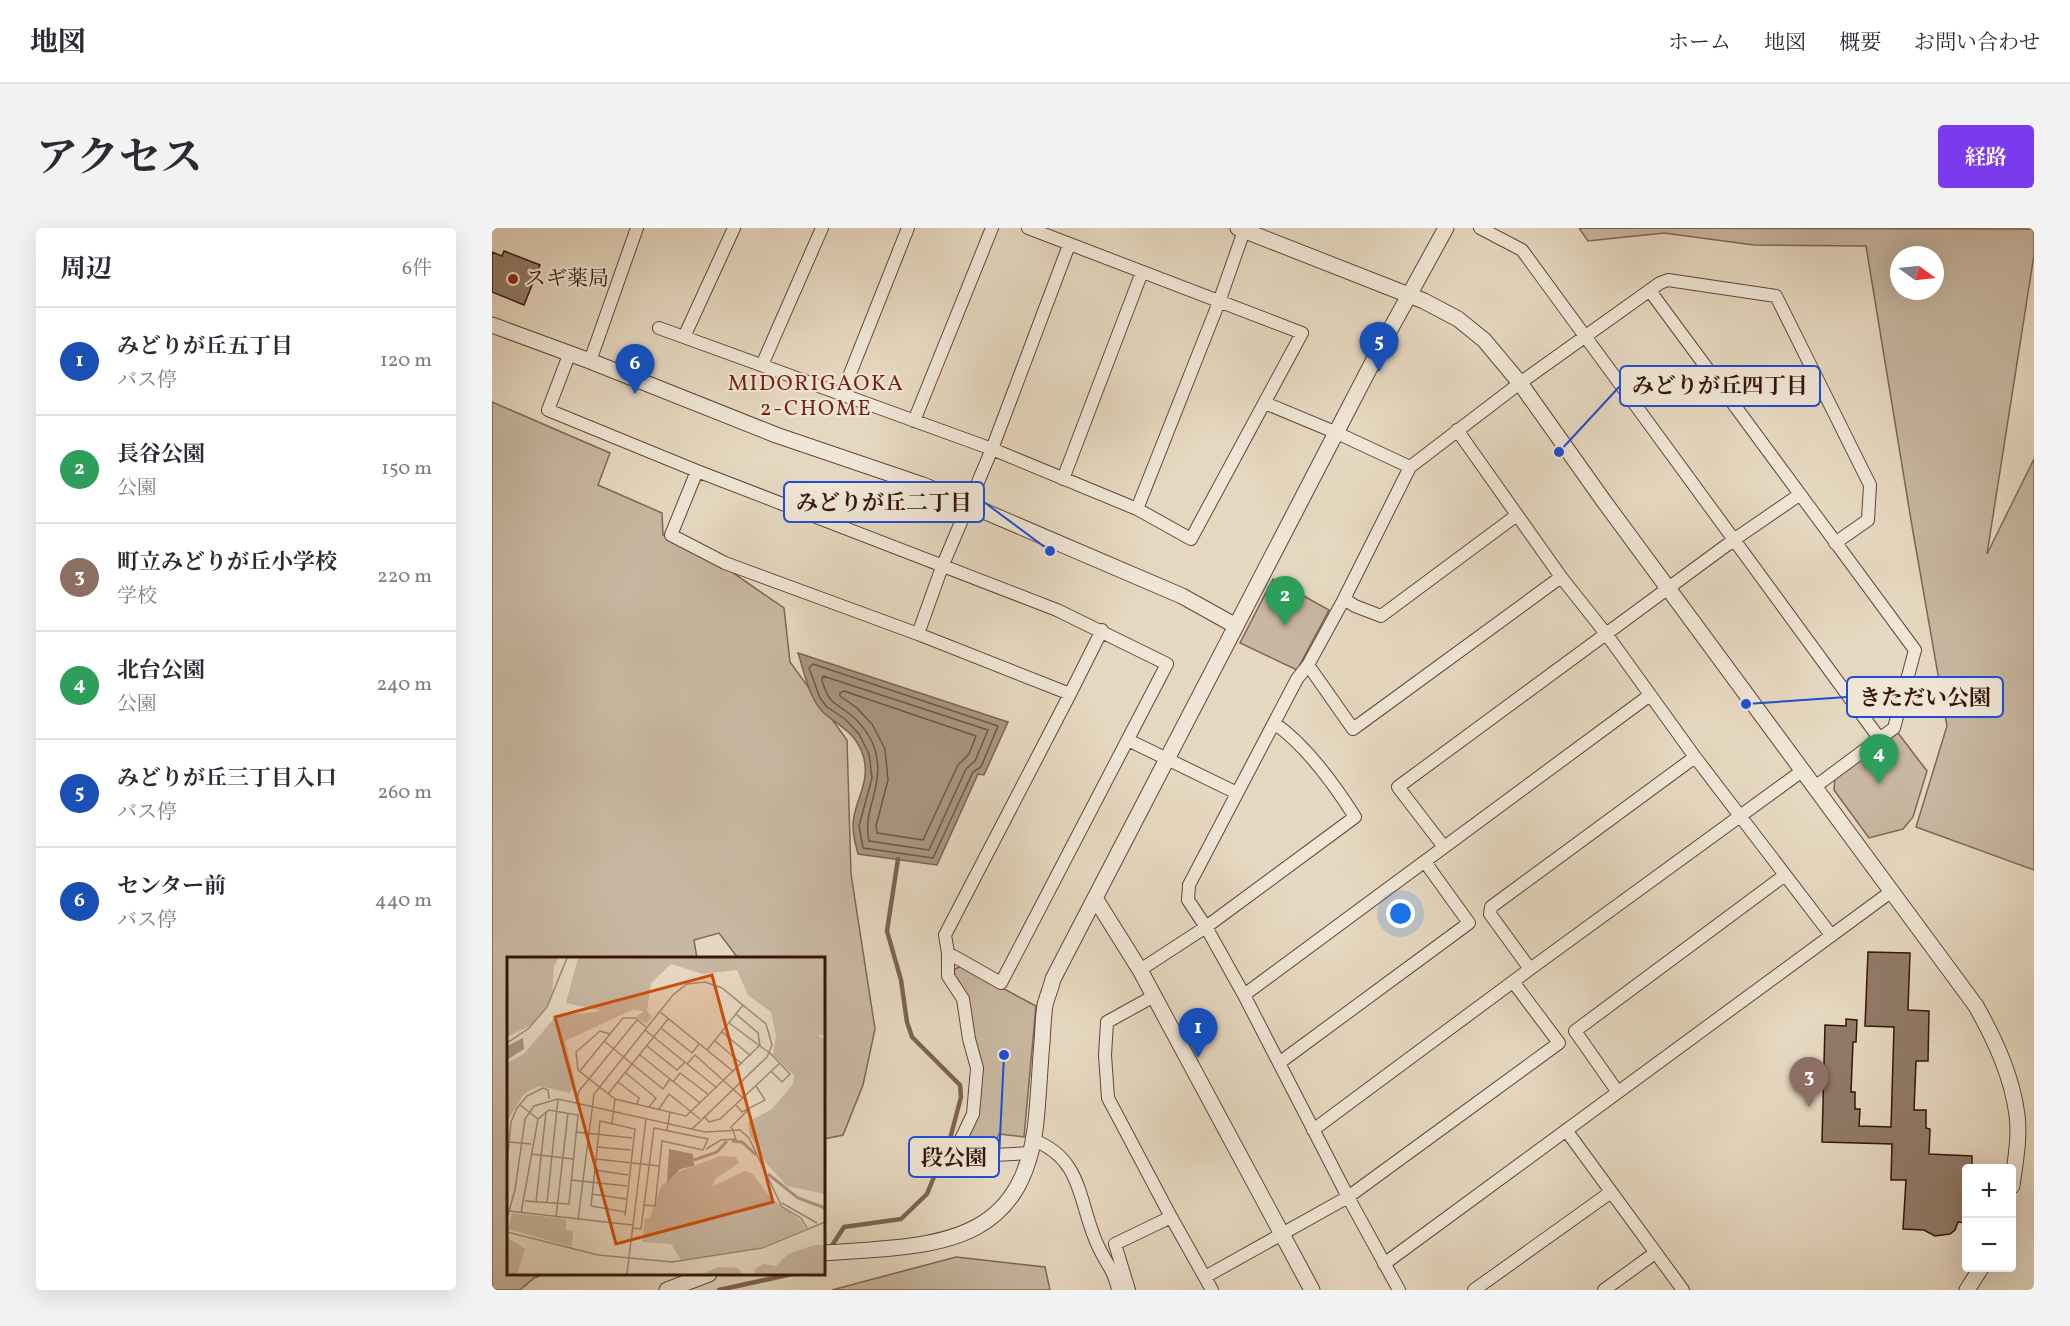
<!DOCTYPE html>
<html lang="ja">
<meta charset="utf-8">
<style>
body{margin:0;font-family:Vollkorn,"Noto Serif JP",serif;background:#f2f2f3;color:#2b2b33}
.controls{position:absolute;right:18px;bottom:18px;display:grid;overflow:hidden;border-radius:6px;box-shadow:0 6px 24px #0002}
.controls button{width:54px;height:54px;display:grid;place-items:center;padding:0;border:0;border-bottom:2px solid #e1e1e2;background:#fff;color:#2b2b33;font:30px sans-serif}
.compass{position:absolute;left:1398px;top:18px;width:54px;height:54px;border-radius:50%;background:#fff;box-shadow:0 6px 24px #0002;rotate:105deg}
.you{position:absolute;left:909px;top:686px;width:21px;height:21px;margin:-15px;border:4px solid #fff;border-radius:50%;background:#1a73e8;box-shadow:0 0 0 9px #1a73e833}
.badge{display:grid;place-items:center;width:39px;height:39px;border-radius:50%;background:#7c3aed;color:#fff;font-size:20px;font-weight:700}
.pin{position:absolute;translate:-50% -50px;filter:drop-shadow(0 2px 3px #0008)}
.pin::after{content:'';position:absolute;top:32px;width:21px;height:18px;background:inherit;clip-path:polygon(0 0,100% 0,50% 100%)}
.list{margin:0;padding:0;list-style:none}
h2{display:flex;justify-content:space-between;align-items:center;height:78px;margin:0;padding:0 24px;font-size:26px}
h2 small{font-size:20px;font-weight:400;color:#7c7c81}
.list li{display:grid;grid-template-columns:39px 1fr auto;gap:18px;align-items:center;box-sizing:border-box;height:108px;padding:0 24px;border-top:2px solid #e1e1e2}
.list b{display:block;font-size:22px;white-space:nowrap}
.list p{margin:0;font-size:20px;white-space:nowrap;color:#7c7c81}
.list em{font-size:20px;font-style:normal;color:#7c7c81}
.map{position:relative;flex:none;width:1542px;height:1062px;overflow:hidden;border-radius:6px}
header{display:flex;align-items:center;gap:36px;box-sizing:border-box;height:84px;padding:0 30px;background:#fff;border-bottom:2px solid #e1e1e2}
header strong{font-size:28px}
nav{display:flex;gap:33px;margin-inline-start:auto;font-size:21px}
.intro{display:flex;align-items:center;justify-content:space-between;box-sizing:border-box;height:144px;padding:0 36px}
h1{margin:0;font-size:42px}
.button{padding:15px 27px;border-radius:6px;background:#7c3aed;color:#fff;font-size:21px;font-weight:700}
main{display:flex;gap:36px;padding:0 36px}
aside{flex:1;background:#fff;border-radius:6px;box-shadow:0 6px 24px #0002}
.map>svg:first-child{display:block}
.green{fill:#c8b7a1;stroke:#7f6656;stroke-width:1.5;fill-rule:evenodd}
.water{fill:#aa9682;stroke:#7c6352;stroke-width:1.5}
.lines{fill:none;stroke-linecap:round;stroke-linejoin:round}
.shore{stroke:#705646;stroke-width:1.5}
.stream{stroke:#7c6352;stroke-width:4.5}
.building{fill:#927b69;stroke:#36160a;stroke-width:1.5}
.minor-casing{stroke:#624638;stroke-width:14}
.tertiary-casing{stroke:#624638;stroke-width:17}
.minor{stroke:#efe6d6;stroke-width:12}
.tertiary{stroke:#efe6d6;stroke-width:15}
.poi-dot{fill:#8f2418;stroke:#efe6d6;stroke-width:2}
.labels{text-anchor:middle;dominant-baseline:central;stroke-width:4.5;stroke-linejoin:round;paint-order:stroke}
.poi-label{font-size:21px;fill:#36160a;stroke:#efe6d6;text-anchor:start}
.neighbourhood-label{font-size:22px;letter-spacing:1.5px;fill:#7a1f14;stroke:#efe6d6}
.inset-river{fill:none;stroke:#aa9682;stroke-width:3}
.inset-road{fill:none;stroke:#a08a77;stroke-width:1.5}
.view{fill:#cd4f0c;fill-opacity:0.15;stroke:#cd4f0c;stroke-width:3}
.inset-edge{fill:none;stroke:#36160a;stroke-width:3}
.leader{fill:none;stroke:#1d4ed8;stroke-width:2}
.callout-dot{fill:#1d4ed8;stroke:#efe6d6;stroke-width:2}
.callout{fill:#efe6d6;stroke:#1d4ed8;stroke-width:2}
.callout-label{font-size:22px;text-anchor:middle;font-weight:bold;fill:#36160a}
</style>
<header>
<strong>地図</strong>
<nav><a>ホーム</a><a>地図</a><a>概要</a><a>お問い合わせ</a></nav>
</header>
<div class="intro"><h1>アクセス</h1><a class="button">経路</a></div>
<main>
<aside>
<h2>周辺<small>6件</small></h2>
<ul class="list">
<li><span class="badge" style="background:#1a4fb4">1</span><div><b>みどりが丘五丁目</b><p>バス停</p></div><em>120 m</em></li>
<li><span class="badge" style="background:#2e9e5b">2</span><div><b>長谷公園</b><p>公園</p></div><em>150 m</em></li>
<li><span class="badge" style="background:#8d6e63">3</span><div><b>町立みどりが丘小学校</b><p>学校</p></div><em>220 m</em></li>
<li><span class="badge" style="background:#2e9e5b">4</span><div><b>北台公園</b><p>公園</p></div><em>240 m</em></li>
<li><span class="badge" style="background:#1a4fb4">5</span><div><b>みどりが丘三丁目入口</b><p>バス停</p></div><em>260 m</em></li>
<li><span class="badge" style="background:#1a4fb4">6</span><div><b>センター前</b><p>バス停</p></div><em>440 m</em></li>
</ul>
</aside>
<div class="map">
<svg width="1542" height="1062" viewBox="0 0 1542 1062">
<rect width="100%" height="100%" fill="#e6d8c0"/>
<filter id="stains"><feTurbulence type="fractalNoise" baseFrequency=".00333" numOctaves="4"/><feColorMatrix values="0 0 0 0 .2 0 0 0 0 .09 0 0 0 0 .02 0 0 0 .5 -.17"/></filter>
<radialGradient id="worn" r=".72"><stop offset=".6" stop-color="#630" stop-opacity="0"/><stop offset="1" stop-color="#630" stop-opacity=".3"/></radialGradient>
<path class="green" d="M1087 0 1542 1V27L1495 326 1542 231V642L1424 599 1455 498 1420 298 1374 18 1262 17 1172 5 1096 13ZM1407 27H1443V63H1407Z
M0 174 118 225 106 257 170 285 171 307 231 338 292 380 298 434 355 512 359 646 383 801 371 857 351 907 332 911V730H246L227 705 202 712 205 730H16V1046H53L42 1050 28 1062H0Z
M781 351 837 382 805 442 748 415Z
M1406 505 1435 543 1421 589 1411 601 1377 610 1342 562 1343 550Z
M469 738 544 778 532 909 507 906 501 923 470 934 466 930 489 842 459 743Z
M464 1029 553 1039 558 1062H340Z"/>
<path class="water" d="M306 425 516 494 492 547 486 546 445 637 366 626C364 618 361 608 361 599 360 575 380 556 371 527 362 502 347 499 331 484 317 470 312 443 306 425Z"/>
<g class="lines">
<path class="shore" d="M321 436 506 498 489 539 481 544 441 630 371 620 367 598 380 550 377 526 367 506 353 491 335 479 328 470 317 440Z
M331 448 496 502 483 533 474 541 437 622 377 613C370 582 392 560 384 526 381 510 368 493 355 484 350 480 344 477 340 473 334 467 332 459 330 452Z
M352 463 484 508 477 526 466 537 431 612 385 605 384 598 396 552 393 521 380 496 365 480 348 468V465Z"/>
<path class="stream" d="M337 1022 352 999 409 991 435 966 459 907 469 869 468 857 420 809 415 794 409 752 395 703 406 631
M227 1062 300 1046"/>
</g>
<path class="building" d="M12 23 48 37 32 77 0 64V24L10 28Z
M1376 724 1418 725 1416 782 1437 783 1436 833H1424L1422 882H1434V900L1438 901 1437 926 1480 928V940H1474V995L1466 994 1463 1002 1458 1006 1443 1008 1432 1002 1411 1001 1414 952H1399L1400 916 1330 914 1333 797 1354 798V791L1365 792 1364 814H1361L1359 864H1363V881H1368L1367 898 1399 899 1402 799 1373 798Z"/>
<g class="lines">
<defs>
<path id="minor" d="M988 0 1030 22 1387 510
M1158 63 1423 422 1402 500 1324 558
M167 100 500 221 645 281 699 311 810 105 536 0
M192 109 242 0
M77 127 56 182 205 243 565 382 675 436 509 755 456 725 453 707 578 466 426 406 233 335 179 307 205 243
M98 133 145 0
M270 137 330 0
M350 166 416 0
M773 175 845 205 918 239
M422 193 500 0
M965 202 1069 349 1115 407 1203 529 1339 707
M571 251 650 44
M645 281 727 74 753 0
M852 371 863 378 889 388 1025 287
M426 406 450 339 500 221 577 17
M816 437 861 501 1069 349
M578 466 610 402
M636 512 745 565
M952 619 906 559 1243 311 1307 267
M456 725V748L471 771 477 811 485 840 481 886 469 911 461 936 466 940 502 927 539 925
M1038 741 998 686 999 679 1203 529
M648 742 714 699 863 589C842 556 814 517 782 495
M752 767 1158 467
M662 768 615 794 613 827 616 870 679 989 720 1062
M787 835 977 695 933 634
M1125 863 1083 803 1293 647
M821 902 1038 741 1310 543
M1074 902 1191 1062
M541 912C593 931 586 978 607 1020 614 1035 623 1044 626 1062
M892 1036 1400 663
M713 1049 856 969 1067 815 1022 755
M637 1062 623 1016 679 989
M907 1062 856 969 752 767 714 699 696 672 697 657 805 451 816 437 852 371 918 239 1028 155 1168 55 1176 52 1284 68 1378 257 1376 292 1343 315
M982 1062 1119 964
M1112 1062 1163 1025"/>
<path id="tertiary" d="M746 0 932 73 966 91 992 112 1028 155 1111 272 1484 778C1503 812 1520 848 1525 887 1528 910 1523 935 1520 958
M0 97 98 133 284 207 431 257 690 368 744 398
M603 670 648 742 820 1062
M332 1025C442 1017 535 1022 545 883 547 860 548 837 550 814 551 802 551 789 553 777 555 769 559 760 561 751L888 120 954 0
M175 1062 217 1046
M1475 1062 1489 1040"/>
</defs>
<use href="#minor" class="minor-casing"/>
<use href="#tertiary" class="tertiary-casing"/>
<use href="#minor" class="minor"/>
<use href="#tertiary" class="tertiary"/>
</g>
<circle class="poi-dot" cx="21" cy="51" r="6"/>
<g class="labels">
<g class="poi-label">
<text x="33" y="51">スギ薬局</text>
</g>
<g class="neighbourhood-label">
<text x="324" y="156">MIDORIGAOKA<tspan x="324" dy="25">2-CHOME</tspan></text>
</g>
</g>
<g transform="translate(15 729)">
<rect width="318" height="318" fill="#e6d8c0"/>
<path d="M0 1H52L47 9 45 39 37 53 26 67 0 80ZM71 1H318V78H311L318 83V237L280 229 259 206 243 178 241 165 265 152 286 127 287 118 266 98 269 79 264 55 241 38 230 13 196 17 164 7 144 26 140 54 145 60 139 67 128 60 137 54 125 53 58 84 68 125 63 136 33 129 25 132 16 138 0 165V106L17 97 49 59 96 54 59 46ZM213 199 229 200 232 206 208 222 206 229 238 214 246 217 263 240 294 264 298 272 252 291 174 303 164 287 135 285 138 261H143L154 229 171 215ZM5 256 59 262V273L66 274 65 290 1 272ZM0 280 18 292 10 317H0ZM307 288H318L317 317H248V312L256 307 269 309 281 297ZM212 310 231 311 235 317H195Z" fill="#c8b7a1"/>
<path d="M16 81 17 92 0 103V89ZM162 192 186 197 187 209 173 212 160 226Z" fill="#aa9682"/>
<path class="inset-river" d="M225 184 235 185 249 198M187 203 210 195 220 184M261 217 291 241 318 251"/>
<path class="inset-road" d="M152 54 227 115M222 66 264 97 283 117 275 125 264 114M154 71 185 96 192 87M138 73 210 131M215 75 244 99M103 77 93 74 69 95 71 113 108 142 179 159 253 88 251 76 229 57M97 84 156 132 163 122M208 84 235 107M0 86 22 71 40 50 60 1M140 89 170 113 178 105M200 93 236 48M133 98 193 146M180 107 188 98 236 141M73 114 116 61H128L139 70M119 116 149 141 142 150M111 125 132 141 130 147M166 125 173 116 202 138M101 137 161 62M69 146 72 134 130 63M13 148 31 162M229 148 235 155 258 143 249 129M152 152 162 137 193 162M197 159 202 165 213 162 273 106M105 166 108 142M223 171 240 154M160 173 163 155M69 175 125 181M2 185 24 187M90 190 124 193M199 192 214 183 229 182 225 171M24 197 66 202M89 202 153 209M0 207 4 165 10 151 20 139 36 131 41 133 42 142M88 213 121 218M64 223 120 229M85 237 119 242M29 245 39 155M40 246 51 142M275 246 310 266M2 254 125 268M14 256 31 162 42 153 71 158 62 247 18 244M118 259 128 172 93 164 84 249 118 255M49 260 61 156M0 261 8 233 18 162 27 149 51 142 198 175 233 173 242 181 275 250 294 261 300 271M71 263 87 137 166 38 180 27 198 25 215 31 259 67 265 88 260 100 185 172M125 271 134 272 147 171 201 182 196 193 155 184 148 249 137 248M0 275 91 298 165 305 255 291 318 265M120 317 139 162"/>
<path class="view" d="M205 18 266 245 109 287 48 60Z"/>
<rect width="318" height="318" class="inset-edge"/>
</g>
<path class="leader" d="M1067 224L1128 158M558 323L492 274M1254 476L1355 469M512 827L507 929"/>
<g class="callout-dot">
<circle cx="1067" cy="224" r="6"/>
<circle cx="558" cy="323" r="6"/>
<circle cx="1254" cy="476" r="6"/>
<circle cx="512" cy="827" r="6"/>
</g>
<g class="callout">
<rect x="1128" y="138" width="200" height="40" rx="6"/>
<rect x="292" y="254" width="200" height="40" rx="6"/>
<rect x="1355" y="449" width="156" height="40" rx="6"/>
<rect x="417" y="909" width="90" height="40" rx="6"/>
</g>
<g class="callout-label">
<text x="1228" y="165">みどりが丘四丁目</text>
<text x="392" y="282">みどりが丘二丁目</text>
<text x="1433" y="477">きただい公園</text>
<text x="462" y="937">段公園</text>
</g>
<rect width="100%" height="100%" filter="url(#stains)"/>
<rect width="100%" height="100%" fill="url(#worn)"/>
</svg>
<div class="controls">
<button>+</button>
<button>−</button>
</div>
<svg class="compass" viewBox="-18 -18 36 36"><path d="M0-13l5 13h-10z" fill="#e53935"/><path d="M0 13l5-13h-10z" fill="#7c7c81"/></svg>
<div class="you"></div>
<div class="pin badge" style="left:706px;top:830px;background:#1a4fb4">1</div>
<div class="pin badge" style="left:793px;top:398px;background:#2e9e5b">2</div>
<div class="pin badge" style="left:1317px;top:879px;background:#8d6e63">3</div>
<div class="pin badge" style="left:1387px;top:556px;background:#2e9e5b">4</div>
<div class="pin badge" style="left:887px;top:144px;background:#1a4fb4">5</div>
<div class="pin badge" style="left:143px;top:166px;background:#1a4fb4">6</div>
</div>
</main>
